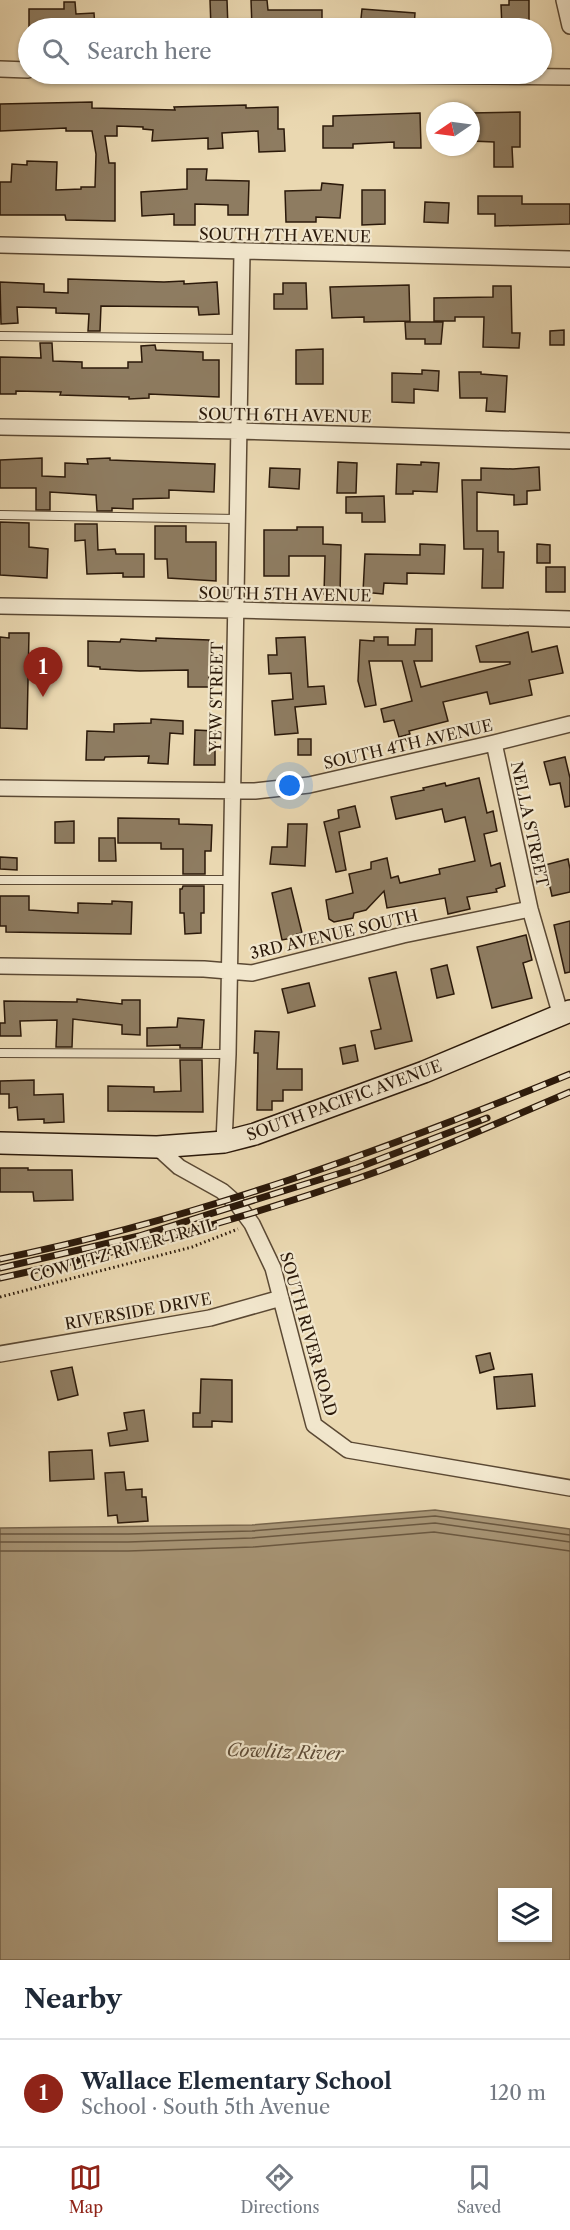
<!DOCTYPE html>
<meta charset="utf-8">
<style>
body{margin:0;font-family:"Libre Caslon Text",serif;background:#f6f6f7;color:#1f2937}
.controls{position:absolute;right:18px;bottom:18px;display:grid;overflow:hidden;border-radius:0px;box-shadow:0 2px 4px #0004}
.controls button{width:54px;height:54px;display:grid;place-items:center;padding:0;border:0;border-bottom:2px solid #e0e1e3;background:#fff;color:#1f2937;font:30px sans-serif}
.compass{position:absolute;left:426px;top:102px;width:54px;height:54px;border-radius:50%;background:#fff;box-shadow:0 2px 4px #0004;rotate:257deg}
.you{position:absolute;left:290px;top:786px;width:21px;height:21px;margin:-15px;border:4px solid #fff;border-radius:50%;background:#1a73e8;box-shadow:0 0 0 9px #1a73e833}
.badge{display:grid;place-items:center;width:39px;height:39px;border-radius:50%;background:#8f2418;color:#fff;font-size:20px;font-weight:700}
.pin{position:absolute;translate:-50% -50px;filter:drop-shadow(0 2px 3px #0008)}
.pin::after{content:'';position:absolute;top:32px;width:21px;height:18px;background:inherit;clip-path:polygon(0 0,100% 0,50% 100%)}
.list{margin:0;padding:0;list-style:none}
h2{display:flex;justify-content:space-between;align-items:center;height:78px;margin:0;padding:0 24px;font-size:26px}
h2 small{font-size:20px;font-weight:400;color:#747a83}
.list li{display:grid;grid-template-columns:39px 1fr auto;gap:18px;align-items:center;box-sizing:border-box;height:108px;padding:0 24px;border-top:2px solid #e0e1e3}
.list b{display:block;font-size:22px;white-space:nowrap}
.list p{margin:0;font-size:20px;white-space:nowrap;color:#747a83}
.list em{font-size:20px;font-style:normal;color:#747a83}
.icon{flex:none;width:33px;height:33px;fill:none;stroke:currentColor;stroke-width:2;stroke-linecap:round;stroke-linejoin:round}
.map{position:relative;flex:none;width:570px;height:1960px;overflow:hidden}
.search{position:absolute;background:#fff;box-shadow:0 2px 4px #0004;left:18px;right:18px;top:18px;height:66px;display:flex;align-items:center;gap:15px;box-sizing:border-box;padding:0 21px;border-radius:33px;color:#747a83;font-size:22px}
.sheet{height:186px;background:#fff}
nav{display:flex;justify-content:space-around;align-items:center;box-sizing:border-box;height:84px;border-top:2px solid #e0e1e3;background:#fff;font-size:16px;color:#747a83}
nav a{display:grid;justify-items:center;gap:3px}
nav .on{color:#8f2418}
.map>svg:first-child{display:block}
.water{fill:#a99778;stroke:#77654c;stroke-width:1.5;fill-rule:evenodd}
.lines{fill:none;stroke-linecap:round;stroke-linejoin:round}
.shore{stroke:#6a5841;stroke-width:1.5}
.building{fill:#8e7c61;stroke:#2b190a;stroke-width:1.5}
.lane-casing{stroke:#5b4934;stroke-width:10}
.street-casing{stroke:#5b4934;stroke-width:18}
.secondary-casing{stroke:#2b190a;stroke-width:24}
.path{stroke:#2b190a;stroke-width:3;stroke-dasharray:1.5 3;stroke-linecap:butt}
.lane{stroke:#f1e6cc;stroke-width:8}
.street{stroke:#f1e6cc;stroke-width:15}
.secondary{stroke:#f1e6cc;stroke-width:21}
.rail-casing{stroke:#2b190a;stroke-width:7}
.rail{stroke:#f1e6cc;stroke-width:4.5;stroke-dasharray:14;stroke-linecap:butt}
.labels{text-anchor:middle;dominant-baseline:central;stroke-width:4.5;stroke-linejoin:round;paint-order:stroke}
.street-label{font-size:16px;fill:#2b190a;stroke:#f1e6cc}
.water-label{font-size:18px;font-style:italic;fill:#5d4b36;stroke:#f1e6cc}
</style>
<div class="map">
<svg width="570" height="1960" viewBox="0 0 570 1960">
<rect width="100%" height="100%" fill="#ead8b1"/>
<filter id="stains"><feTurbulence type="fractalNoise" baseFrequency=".00333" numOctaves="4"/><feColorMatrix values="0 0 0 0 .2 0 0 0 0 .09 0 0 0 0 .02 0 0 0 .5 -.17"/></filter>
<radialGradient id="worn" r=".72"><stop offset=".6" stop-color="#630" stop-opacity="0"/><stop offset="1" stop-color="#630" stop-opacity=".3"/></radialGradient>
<path class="water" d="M435 1510 570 1529V1960H0V1528L252 1525ZM502 1892H548V1938H502Z"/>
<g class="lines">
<path class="shore" d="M0 1534H128L252 1531 435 1516 570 1535
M0 1542H128L252 1538 435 1523 570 1542
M0 1551H128L253 1547 434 1532 570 1551"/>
</g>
<path class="building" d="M210 0H227L228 28H211Z
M251 0H267L268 10H322V28H252Z
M509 0H529V28H502L501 5H509Z
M64 2H75L76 14 94 13 95 28H29V9H64Z
M362 9 415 13 414 28H360Z
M92 102V108L175 110 174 107 246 105V108L278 107V129H284L285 151 259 152 258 131 222 133 223 148 208 149V138L152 141 153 130 143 129V127L117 126V136H105L109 163H115V221L66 220 65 215H0V182H11L12 164 27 165V161L57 162 56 190 81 189V187H95L96 154 92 131H66V128L0 131V104Z
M520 112V147H512L513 167H494V142L471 141V113Z
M420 113 421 148H394V142L353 144V148H323V126H333V116Z
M187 169H207L206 180 249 181 248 215H228V205L195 204V225H174V214L142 216 141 192 187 189Z
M322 183 343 185 340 218 316 217V222H286L285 191 321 190Z
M362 190H385V224L362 225Z
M478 196H522V204H570V224L495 226V214H478Z
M425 202 449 203 448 223 424 222Z
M68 279 164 282 184 281V284L217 282 219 314 199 315 198 307 101 306 100 331H88L89 314 56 313V308L17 307 18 323 1 324 0 282 44 284V292L68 293Z
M283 283H306L307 309H274V294H283Z
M409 285 410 321 364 322V317L332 318 330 287Z
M493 286H511L512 333H520L519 348 483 347 484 317H455V321H434V298L493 297Z
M405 322H443L441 344H425V339H406Z
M564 330V345H550V331Z
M40 343H52L53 361 82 362V368H128V362H142L141 346 155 345 156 350 203 352V360H219V397L149 394V398L129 399V397L60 395 61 392 16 391V394H0V357L41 358Z
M323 349V384H296V350Z
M422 370 439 371 438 391 414 389V403L392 402V373L422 374Z
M459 372H481V374L507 376 505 412 486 411 487 398H460Z
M42 458V476L65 477V463L88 464 87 459 110 458V460L215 464 214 492 169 490V498L133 499V509L112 508V511H97L96 495 50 492V510H36V488H0V460Z
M338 462 357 463 356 493H337Z
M421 462 439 463 437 492 413 491V494H396L397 464 421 465Z
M539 467 540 490 527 491V504L514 505V495L477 492V531H498V552H504L503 588H482L483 549H464L462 480H481V468L513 469Z
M270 468 300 469 299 489 269 487Z
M384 496 385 522H362V513H346V497Z
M0 522 29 523V547L48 549 47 578 0 575Z
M75 524H97L98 550 115 549 116 554H144V577H123V573L87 574 85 540 75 541Z
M155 526H186V542H216V581L168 578 167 559H155Z
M297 527H323V544L341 545 340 594H324L325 556H289V576H264V530H297Z
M420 544 445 545 444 574 407 573V584L384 583 383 594 363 592 365 554 420 555Z
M537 544 550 545V563H537Z
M546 567H565V592H546Z
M416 629H432V661H414L421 687 510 664V662H480L476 646 528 632 532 652 557 646 563 673 529 680 532 695 490 704 487 692 443 702 448 721 409 731 410 734 399 737 394 720 384 722 381 709 412 701 402 661H369L376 705 365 707 358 681 360 640 374 641V637H388V645H415Z
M9 633H29L27 729 0 728V637L9 638Z
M305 637 308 687 324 686 326 704 295 707 298 733 275 735 272 701 293 699 291 673 269 674 268 655H277L276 638Z
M156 638 209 640V687H188V670L140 671 100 669V667L88 666V641L120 642 121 639 156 641Z
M151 719 183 721V734L170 733 168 764 148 763 149 756 105 757 104 760H86L87 731 114 732V724L151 723Z
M195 730 215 731V765H194Z
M298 739H311V755H298Z
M565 757 570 778V806L565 807 560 783 550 785 544 762Z
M479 778 487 813 493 811 497 831 484 834 491 866 500 863 505 886 496 889 497 892 467 897 470 909 448 914 445 898 387 908 384 891 366 910 354 913 353 918 334 922 329 919 326 900 353 893 349 874 371 869V862L387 858 391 878 398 876 400 883 440 874 439 869 475 861 465 817 445 822 442 809 396 819 391 797 424 790 423 788 445 783 446 786Z
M355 806 360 827 339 832 346 870 336 872 324 822 339 818 338 810Z
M118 818 179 819V824L212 825 211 851H205V874H183V849H161V843H118Z
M74 821V843H55V822Z
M288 824H307L305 866 270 864 272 847H287Z
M99 838H115L116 861H99Z
M0 857 17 858V870L0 869Z
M568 859 570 869V892L552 896 545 865Z
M183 886H204V913H201V933L185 934 184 913H180V889H182Z
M291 888 302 933 297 934 298 937 282 940 272 893Z
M0 896H29V910L78 913V903L112 904V901L132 902 131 934 6 932V926H0Z
M570 921V972L565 973 554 925Z
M526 935 532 960 523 963 532 998 492 1008 477 947Z
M447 965 454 994 437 998 431 969Z
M396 972 412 1041 375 1049 371 1031 381 1029 369 978Z
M309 983 315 1006 288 1013 282 989Z
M77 999 122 1004V1000H140V1035L122 1034V1025L73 1019 72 1047H56L57 1020 20 1021 21 1036H0V1023H5L4 1001 77 1002Z
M178 1018 204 1020 202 1048H180V1045L147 1046V1028L177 1027Z
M255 1031 279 1032 277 1069H302V1090H283V1101H272V1110H257L258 1053H254Z
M355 1045 358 1061 343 1064 340 1048Z
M180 1060H202L203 1112 108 1111V1086L154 1087V1092L181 1091Z
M34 1080V1095L63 1094 64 1122 44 1123V1119L18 1120 17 1107 9 1108V1094H0V1081Z
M0 1168H28V1170H72L73 1200 34 1201 33 1192H0Z
M490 1353 494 1369 480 1373 476 1356Z
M72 1367 78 1395 58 1400 51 1371Z
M532 1374 535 1406 497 1409 494 1377Z
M201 1379 232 1380V1422L212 1421V1427H193V1413H200Z
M144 1410 148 1441 110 1446 108 1433 127 1430 124 1413Z
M92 1450 94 1479 50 1481 49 1452Z
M124 1472 126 1490 142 1489V1497H146L148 1521 118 1523 117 1515 108 1516 105 1473Z"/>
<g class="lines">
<defs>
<path id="lane" d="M0 336 241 339
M0 515 237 519
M0 880H231
M0 1053 228 1054"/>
<path id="street" d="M564 0 570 26
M0 69 28 70
M318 74 570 77
M0 245 570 259
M0 427 239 431 570 441
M0 606 235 610 570 619
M494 743 530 909 561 1016
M0 788 255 791 309 785 494 743 570 724
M0 966 204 969 252 973 403 935 530 909
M224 1142 228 1054 242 252
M157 1147 179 1167 222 1191 238 1205 252 1224 273 1268 314 1425 348 1450 570 1488
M0 1354 210 1318 281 1298"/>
<path id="secondary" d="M0 1143 157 1147 224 1142 255 1134 424 1072 570 1011"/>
</defs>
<use href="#lane" class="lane-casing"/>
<use href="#street" class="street-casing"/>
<use href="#secondary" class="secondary-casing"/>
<path class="path" d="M0 1297 192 1247 238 1229"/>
<use href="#lane" class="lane"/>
<use href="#street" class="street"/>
<use href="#secondary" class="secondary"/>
<defs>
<path id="rail" d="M0 1259C196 1219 385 1150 570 1074
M0 1268 139 1236 357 1168 487 1118
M0 1278C122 1252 242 1219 359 1178 431 1153 500 1122 570 1092"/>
</defs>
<use href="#rail" class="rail-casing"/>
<use href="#rail" class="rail"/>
</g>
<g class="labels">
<g class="street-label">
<text transform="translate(285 235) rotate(1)">SOUTH 7TH AVENUE</text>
<text transform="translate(285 415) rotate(1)">SOUTH 6TH AVENUE</text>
<text transform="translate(285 594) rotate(1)">SOUTH 5TH AVENUE</text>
<text transform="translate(216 697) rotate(-89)">YEW STREET</text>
<text transform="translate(408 744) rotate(-13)">SOUTH 4TH AVENUE</text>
<text transform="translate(530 824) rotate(78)">NELLA STREET</text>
<text transform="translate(334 934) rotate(-13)">3RD AVENUE SOUTH</text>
<text transform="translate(344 1100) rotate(-20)">SOUTH PACIFIC AVENUE</text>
<text transform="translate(123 1250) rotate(-16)">COWLITZ RIVER TRAIL</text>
<text transform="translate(138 1311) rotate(-10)">RIVERSIDE DRIVE</text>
<text transform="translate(309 1334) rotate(74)">SOUTH RIVER ROAD</text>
</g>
<g class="water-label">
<text transform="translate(285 1752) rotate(2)">Cowlitz River</text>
</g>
</g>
<rect width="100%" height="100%" filter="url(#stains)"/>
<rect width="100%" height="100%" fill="url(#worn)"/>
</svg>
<div class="controls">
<button><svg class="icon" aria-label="layers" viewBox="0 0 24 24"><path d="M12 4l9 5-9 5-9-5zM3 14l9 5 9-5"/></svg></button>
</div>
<svg class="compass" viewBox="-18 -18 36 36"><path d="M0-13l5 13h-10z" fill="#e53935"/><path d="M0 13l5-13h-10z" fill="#747a83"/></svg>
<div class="you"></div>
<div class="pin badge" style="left:43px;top:697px">1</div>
<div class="search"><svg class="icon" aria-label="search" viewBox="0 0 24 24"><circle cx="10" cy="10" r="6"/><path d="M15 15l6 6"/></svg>Search here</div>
</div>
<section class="sheet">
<h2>Nearby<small></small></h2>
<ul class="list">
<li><span class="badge">1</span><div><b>Wallace Elementary School</b><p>School · South 5th Avenue</p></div><em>120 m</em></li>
</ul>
</section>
<nav>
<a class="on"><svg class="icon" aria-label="map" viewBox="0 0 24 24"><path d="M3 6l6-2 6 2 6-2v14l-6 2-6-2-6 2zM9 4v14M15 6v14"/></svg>Map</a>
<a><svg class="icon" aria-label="directions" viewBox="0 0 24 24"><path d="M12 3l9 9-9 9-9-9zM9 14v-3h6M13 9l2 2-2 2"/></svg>Directions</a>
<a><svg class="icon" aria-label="saved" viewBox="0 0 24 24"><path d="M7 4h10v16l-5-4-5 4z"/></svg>Saved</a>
</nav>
